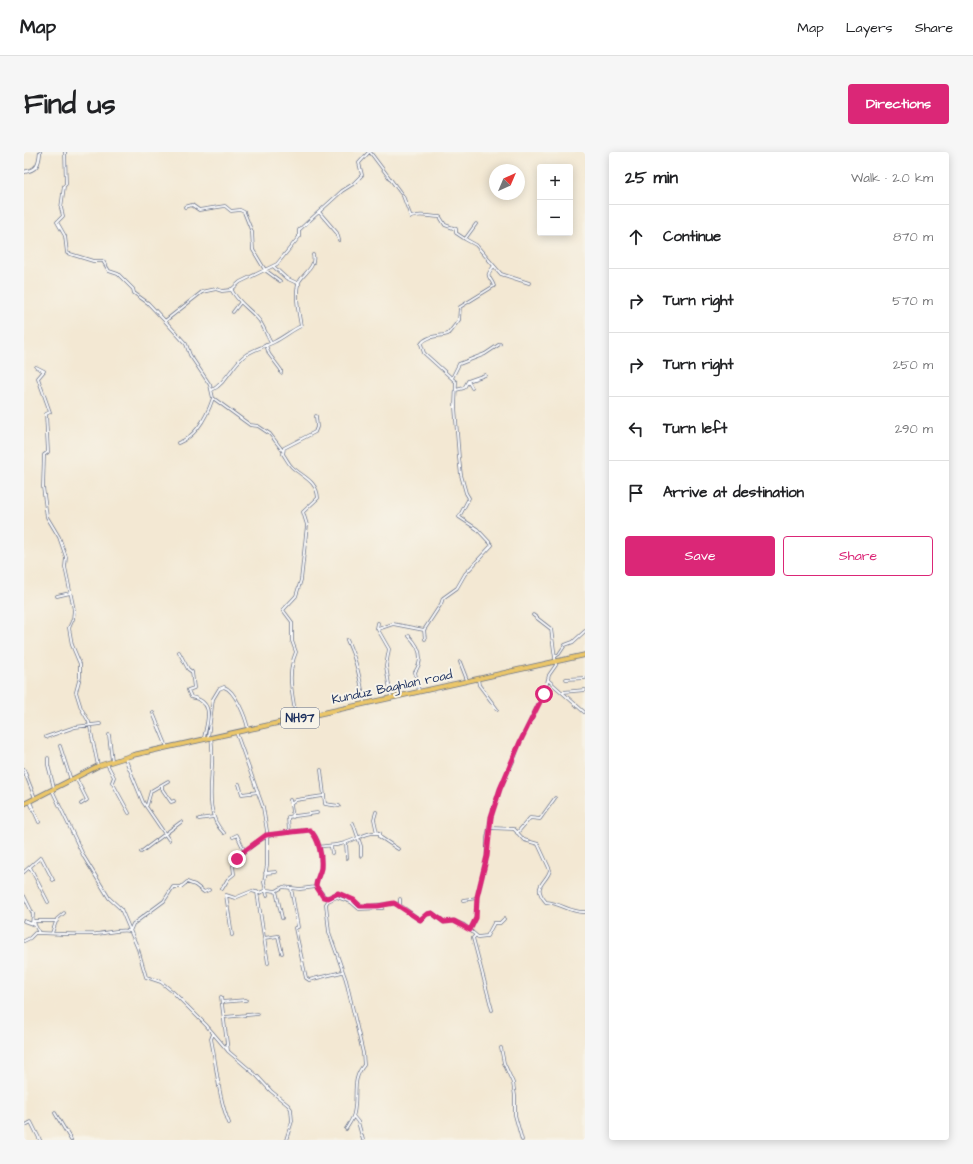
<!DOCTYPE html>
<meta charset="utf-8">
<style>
body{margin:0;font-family:"Architects Daughter",sans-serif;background:#f6f6f6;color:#202124}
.controls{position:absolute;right:12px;top:12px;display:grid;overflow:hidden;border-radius:4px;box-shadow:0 2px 10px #0003}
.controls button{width:36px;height:36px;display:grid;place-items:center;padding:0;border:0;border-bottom:1px solid #e0e0e0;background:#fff;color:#202124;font:20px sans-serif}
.compass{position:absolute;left:465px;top:12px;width:36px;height:36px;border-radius:50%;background:#fff;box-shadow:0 2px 10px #0003;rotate:44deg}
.stop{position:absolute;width:12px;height:12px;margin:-9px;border:3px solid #db2777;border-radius:50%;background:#fff}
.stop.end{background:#db2777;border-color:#fff;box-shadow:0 1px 4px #0008}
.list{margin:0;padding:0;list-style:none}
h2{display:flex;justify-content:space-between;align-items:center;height:52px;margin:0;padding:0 16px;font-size:17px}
h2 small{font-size:13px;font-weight:400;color:#757577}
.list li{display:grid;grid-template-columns:26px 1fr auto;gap:12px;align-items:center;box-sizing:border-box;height:64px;padding:0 16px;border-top:1px solid #e0e0e0}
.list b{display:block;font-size:15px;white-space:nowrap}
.list em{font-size:13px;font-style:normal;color:#757577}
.actions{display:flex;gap:8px;padding:12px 16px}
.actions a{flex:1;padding:9px 0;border:1px solid #db2777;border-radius:4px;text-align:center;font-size:14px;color:#db2777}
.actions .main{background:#db2777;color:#fff}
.icon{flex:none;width:22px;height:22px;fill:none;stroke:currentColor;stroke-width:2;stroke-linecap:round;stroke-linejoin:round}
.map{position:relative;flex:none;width:561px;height:988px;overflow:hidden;border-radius:4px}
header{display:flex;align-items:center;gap:24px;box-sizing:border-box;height:56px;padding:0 20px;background:#fff;border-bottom:1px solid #e0e0e0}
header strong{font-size:19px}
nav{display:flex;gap:22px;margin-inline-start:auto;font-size:14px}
.intro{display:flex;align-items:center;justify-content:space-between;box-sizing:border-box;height:96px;padding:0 24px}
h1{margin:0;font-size:28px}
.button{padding:10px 18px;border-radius:4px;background:#db2777;color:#fff;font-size:14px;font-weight:700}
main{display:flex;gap:24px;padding:0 24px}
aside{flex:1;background:#fff;border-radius:4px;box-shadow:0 2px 10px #0003}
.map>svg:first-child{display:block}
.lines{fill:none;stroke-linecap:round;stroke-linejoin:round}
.minor-casing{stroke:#677087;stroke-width:3.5}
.tertiary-casing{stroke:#677087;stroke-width:4}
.trunk-casing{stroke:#677087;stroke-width:5.5}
.minor{stroke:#fff;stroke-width:2}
.tertiary{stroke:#fff;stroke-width:2.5}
.trunk{stroke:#ebc669;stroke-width:4}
.route{stroke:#db2777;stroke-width:5}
.labels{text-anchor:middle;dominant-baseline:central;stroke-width:4;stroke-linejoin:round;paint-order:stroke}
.shield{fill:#f7f3e8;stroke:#5d6a87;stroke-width:1}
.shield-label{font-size:12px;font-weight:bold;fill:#1b2f5e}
.street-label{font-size:13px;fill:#1b2f5e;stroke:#f7f3e8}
</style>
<header>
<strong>Map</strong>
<nav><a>Map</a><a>Layers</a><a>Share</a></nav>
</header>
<div class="intro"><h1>Find us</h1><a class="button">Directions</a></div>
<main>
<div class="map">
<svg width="561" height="988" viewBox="0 0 561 988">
<rect width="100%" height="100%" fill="#f7f3e8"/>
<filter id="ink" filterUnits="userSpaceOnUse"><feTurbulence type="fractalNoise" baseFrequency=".025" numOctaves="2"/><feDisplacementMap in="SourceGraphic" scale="8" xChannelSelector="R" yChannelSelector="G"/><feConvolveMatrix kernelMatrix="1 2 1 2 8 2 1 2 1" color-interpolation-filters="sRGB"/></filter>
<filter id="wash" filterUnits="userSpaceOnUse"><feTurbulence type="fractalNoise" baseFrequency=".012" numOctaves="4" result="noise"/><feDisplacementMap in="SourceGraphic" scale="16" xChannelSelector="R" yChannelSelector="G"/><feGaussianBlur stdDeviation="0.9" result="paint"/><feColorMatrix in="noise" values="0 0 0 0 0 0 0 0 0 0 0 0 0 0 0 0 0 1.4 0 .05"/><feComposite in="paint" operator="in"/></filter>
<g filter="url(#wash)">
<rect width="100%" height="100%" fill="#f3e8d3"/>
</g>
<g filter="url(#ink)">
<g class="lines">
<defs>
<path id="minor" d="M41 0 42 32 40 34 37 56 39 64 33 70 41 84 43 101 69 109H79L85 119 94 122 109 137 110 141 124 151 141 169
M346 0 379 44 387 65C397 61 405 65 416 65L421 73 432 77V81L441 87 452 72
M161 55 168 53 175 58 201 54 207 59 216 58 220 60 228 80 229 98 241 118 256 129
M295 60 313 81 315 88
M441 87 452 93 477 122 505 131
M249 114 262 126 275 132
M207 137C214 151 226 157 235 168 240 175 243 184 247 191
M209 160 216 151
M242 193 245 202 257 218V221
M12 215 20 219 14 226 15 229 26 260 22 262 24 300 20 303 19 335 23 365 35 385 42 405 41 415 50 458 49 467 45 476 48 493 56 512V525L52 540 57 556 65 570 74 614
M428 226 435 212 461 202 476 192
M444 229 448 236
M188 238C201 232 208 214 219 205 229 197 240 195 250 190 260 185 268 178 277 174 275 163 270 141 275 130 280 121 292 115 289 103
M432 238 440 236 444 229 461 223
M154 291C173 284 183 264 189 246
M259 299 246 282 234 274 226 273 189 246 186 233 166 203 162 192 141 169 178 140 192 137 198 139 207 138 216 130 253 112 275 85V78L318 39 329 32 338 23 335 11 345 0
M33 444 46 441
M354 471 353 476 365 497 362 514 367 545
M354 477 369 472 400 478 417 452 419 446 433 436 441 422 468 393 453 377 435 365 445 346 442 341 437 323 435 306 431 255 432 230 400 201 397 192C403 183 415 185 424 182L435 168 436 155 470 134C466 123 460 126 470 114
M400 478 401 487
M385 484C396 495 400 507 391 520L395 539
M323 488C333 509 337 528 340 551
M155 500 164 517 168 520 170 536 164 538 167 545C192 550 183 569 180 586
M532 504 535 502 541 493 549 490 561 479
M436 510 443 528
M454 527 455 533 473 557
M542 527 561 526
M524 528 560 560
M539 540 561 538
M129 561 143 595
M272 567C269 542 262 524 272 500L268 489V470L259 458 272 444 277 428 283 373 279 360 294 346C293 329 279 325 268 315 264 311 262 306 259 302L260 296 291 280 293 275 292 264
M212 580 239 655 243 679V713L240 730 243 743
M85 583 88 609
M22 585 51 575 76 572
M184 585 189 547 195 537 200 535C211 538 222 566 224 577
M187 586C193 616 176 659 200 681
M36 594 47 628
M24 606V613L30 636
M101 606 119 650 145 688
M83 612 90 625 88 630 105 661
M0 618 11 646
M297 618 301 652 315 654
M52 626 63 648 57 652
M215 632 218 642 234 640
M138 634V637L147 650 150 649
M28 638 60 705 85 746 97 757 114 797 122 825 137 830 149 840 182 873 205 900 233 924 247 939 264 953 267 957 268 969 262 988
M266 648 269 665
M6 650 15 670
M267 652 272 648 299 644
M123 653 127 639 144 629
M352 660 350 667 353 681
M175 667 189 665
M329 671 337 694V704
M466 676 490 677 500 688 514 692 526 718C523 731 507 733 522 750 537 751 546 761 561 760
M265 680 264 665 293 661
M493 681 506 666 516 667 531 646
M209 685 213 683 221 700
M322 691 323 706
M295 695C303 693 310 694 317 692 331 689 342 679 356 681V685L374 697
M307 695 308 701
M117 700 157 670
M6 715 24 750
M0 720 17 705 29 728
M241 721 252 720
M267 736 274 775 271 776 282 826 285 828 318 820
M198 737 204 727 210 722 209 714 211 712C214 703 217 703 223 698 242 680 260 680 285 678 296 684 298 704 297 716 296 722 292 728 292 734L304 749
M252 739 258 766
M233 740 244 811
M0 744 9 762 8 772
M302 746 314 741C319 743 337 754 339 754 348 755 368 750 373 752 381 755 388 763 396 768L403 762 408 761 420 770 429 769 440 773 454 785 463 784 470 771H476L480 767
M439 748 453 746
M304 749 302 752 305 780 322 828 339 901 340 913C327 928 334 943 330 961 329 967 325 972 322 977
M304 749 313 745 327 750 335 757 359 756
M376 753V747
M0 769 11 773 15 781C34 782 52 783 72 782 84 781 94 777 106 779L109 772 140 749 149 735H157L163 730 171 733 180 740 185 738
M11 773 10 769H33
M446 778 452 766 453 745 463 704V686L467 665 476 637 490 607 496 590 521 539 525 523 532 513 527 477 509 463
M28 781 33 767 40 761
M208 783 202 743 211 746 228 739 235 741 243 738 252 739 259 735 276 737 292 735
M451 784 449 786 468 858
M240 786 254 784 258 801
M0 789 6 786 11 781H15
M197 845 204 899
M198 850 222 848
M201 865 234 862
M189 882 187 887C193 915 194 945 205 971
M477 896 480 911 489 931 491 944V963L498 988
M31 961 47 988
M329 964 334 970 339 988
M0 974 7 970 16 988"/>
<path id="tertiary" d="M0 20C13 18 15 12 16 0"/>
<path id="trunk" d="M0 652 74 614 109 603 561 503"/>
</defs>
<use href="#minor" class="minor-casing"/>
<use href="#tertiary" class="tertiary-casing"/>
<use href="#trunk" class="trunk-casing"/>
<use href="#minor" class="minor"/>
<use href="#tertiary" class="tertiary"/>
<use href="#trunk" class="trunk"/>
</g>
</g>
<g class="lines" filter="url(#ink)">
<path class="route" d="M213 707 215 703 242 683 286 678C295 687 298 703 297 716 296 722 292 728 292 734L299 745 304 746 314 741 330 748 336 754H354L370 751 396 768 403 762 408 761 420 770 430 769 446 778 452 766 453 745 463 704 467 665 476 637 496 590 520 542"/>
</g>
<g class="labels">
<rect class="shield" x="257" y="556" width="38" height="20" rx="3"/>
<g class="shield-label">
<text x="276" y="566">NH97</text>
</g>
<g class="street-label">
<text transform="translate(368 535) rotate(-12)">Kunduz Baghlan road</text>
</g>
</g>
</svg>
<div class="controls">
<button>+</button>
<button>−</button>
</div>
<svg class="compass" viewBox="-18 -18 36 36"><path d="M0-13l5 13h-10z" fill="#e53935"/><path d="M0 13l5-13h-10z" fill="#757577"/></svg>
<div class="stop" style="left:520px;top:542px"></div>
<div class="stop end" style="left:213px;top:707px"></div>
</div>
<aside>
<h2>25 min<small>Walk · 2.0 km</small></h2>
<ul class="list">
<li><svg class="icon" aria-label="ahead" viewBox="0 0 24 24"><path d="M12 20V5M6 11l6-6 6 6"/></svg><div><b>Continue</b></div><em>870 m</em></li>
<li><svg class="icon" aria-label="right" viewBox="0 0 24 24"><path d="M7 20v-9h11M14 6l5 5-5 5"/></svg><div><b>Turn right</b></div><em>570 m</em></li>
<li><svg class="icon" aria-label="right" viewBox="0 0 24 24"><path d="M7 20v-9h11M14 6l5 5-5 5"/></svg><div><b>Turn right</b></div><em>250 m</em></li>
<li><svg class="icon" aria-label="left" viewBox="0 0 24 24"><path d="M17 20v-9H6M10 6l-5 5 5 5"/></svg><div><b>Turn left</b></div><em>290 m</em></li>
<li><svg class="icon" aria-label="arrive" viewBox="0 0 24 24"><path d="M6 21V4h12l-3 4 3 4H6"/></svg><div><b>Arrive at destination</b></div></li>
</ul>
<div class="actions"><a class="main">Save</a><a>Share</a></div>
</aside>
</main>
